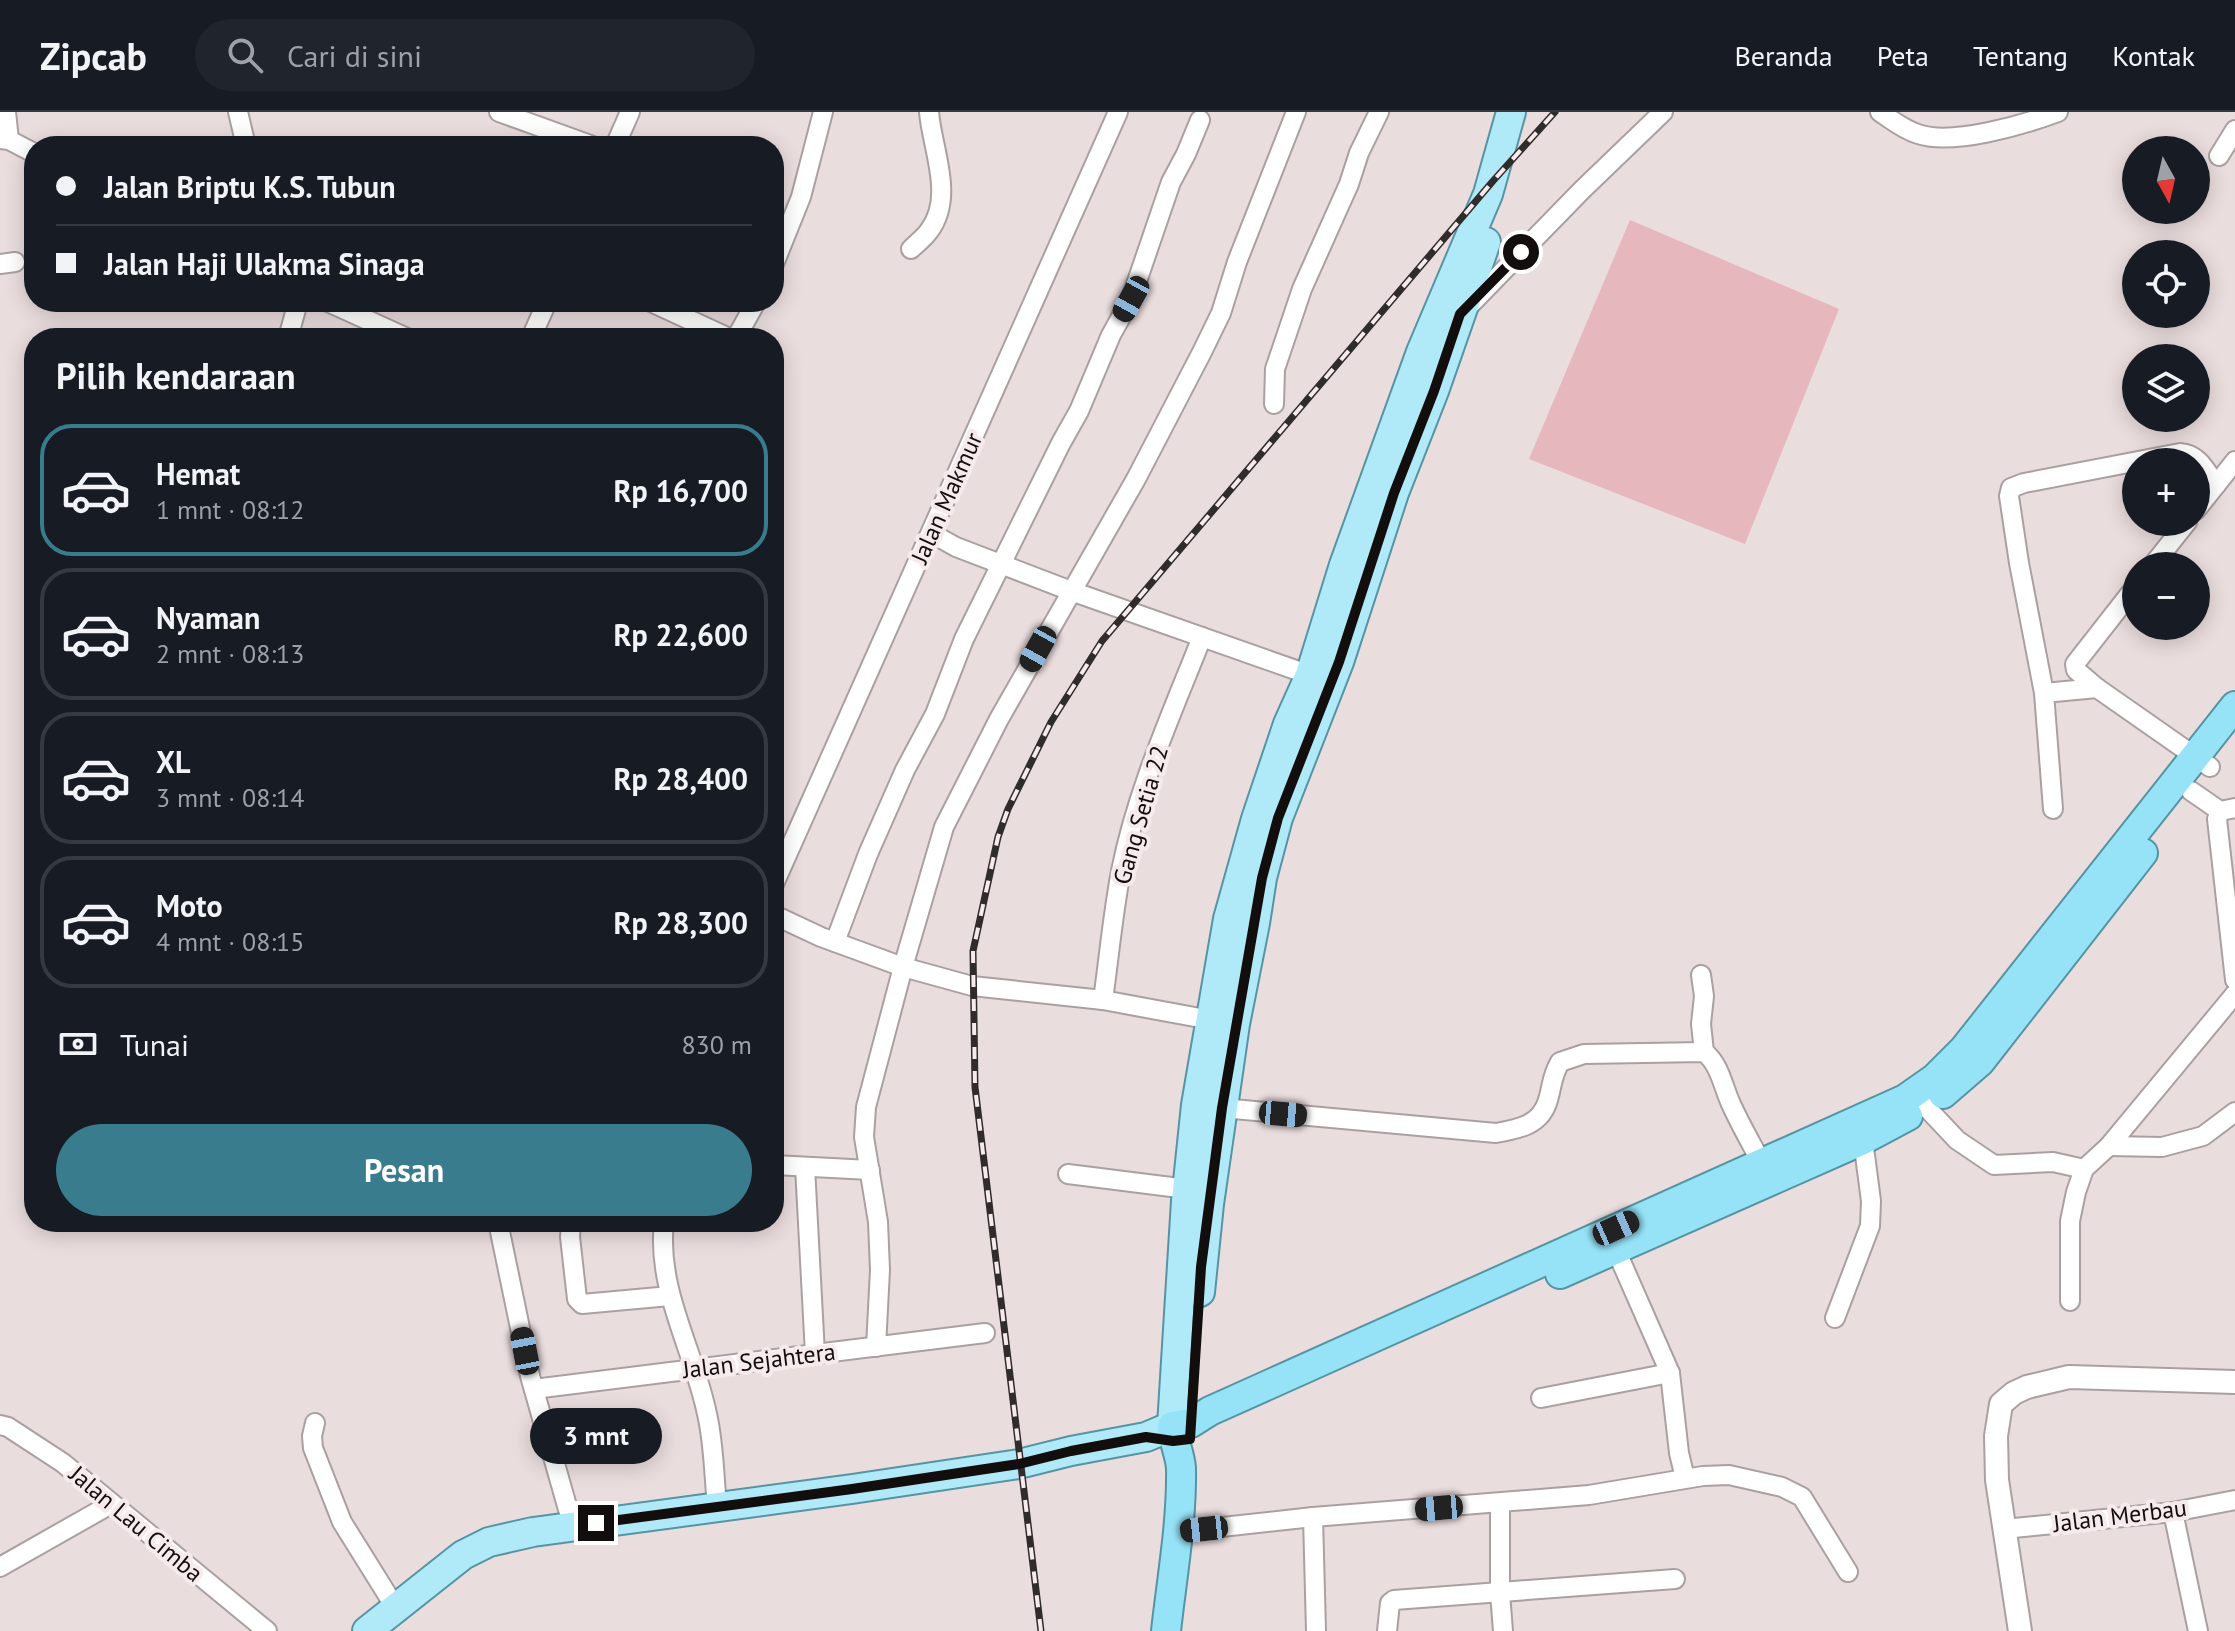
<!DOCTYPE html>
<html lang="id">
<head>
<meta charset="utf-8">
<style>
  :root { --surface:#171b24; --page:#20242c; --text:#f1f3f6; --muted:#9ea1a6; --line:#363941; --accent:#397c8d }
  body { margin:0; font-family:"PT Sans",sans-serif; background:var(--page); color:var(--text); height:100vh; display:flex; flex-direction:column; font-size:30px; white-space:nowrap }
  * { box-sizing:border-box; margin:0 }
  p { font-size:26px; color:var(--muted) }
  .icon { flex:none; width:44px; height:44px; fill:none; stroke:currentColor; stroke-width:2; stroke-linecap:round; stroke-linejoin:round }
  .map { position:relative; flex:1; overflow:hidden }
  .side { position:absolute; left:24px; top:216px; width:760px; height:904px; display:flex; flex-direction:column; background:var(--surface); border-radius:32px; box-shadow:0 4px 20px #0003 }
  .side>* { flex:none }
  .banner { position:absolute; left:24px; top:24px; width:760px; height:176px; border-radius:32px; box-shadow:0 4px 20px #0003; display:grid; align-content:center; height:176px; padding:0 32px; background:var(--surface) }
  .needle { width:52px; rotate:172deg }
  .fabs { position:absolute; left:2122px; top:24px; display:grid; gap:16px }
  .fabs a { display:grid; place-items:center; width:88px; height:88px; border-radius:50%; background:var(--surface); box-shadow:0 4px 20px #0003; font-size:40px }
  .end { position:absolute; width:36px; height:36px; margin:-18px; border:10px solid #120e0e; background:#fff; box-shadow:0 0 0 4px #fff }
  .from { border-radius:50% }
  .bubble { position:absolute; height:56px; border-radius:28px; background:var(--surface); box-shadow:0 4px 20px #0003; font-size:26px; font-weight:800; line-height:56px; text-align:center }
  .car { position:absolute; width:24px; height:48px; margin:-24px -12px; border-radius:10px; box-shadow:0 0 6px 2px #0007; background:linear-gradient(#222 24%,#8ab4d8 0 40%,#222 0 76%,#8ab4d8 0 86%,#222 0) }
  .banner b { display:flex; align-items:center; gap:28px; height:76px; font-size:30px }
  .banner b+b { border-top:2px solid var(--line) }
  .banner i { width:20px; height:20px; background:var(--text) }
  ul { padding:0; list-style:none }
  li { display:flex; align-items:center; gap:24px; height:132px; margin:0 16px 12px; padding:0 16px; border:4px solid var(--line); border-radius:32px }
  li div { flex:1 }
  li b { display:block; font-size:30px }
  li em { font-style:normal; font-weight:800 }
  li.on { border-color:var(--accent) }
  li>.icon { width:72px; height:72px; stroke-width:1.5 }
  h2 { padding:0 32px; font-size:36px; line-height:96px }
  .pay { display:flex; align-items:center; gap:20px; height:88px; padding:0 32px; font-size:30px }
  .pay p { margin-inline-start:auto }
  .primary-button { display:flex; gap:16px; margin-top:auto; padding:16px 32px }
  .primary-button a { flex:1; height:92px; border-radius:48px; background:var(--accent); color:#fff; font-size:32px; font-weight:800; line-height:92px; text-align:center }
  header { display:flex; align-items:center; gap:48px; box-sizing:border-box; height:112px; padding:0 40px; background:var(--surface); border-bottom:2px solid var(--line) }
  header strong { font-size:38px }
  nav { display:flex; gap:44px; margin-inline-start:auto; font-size:28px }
  .search { width:560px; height:72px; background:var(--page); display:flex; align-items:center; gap:20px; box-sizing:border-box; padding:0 28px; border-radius:44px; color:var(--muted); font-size:30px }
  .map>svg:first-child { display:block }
  .green { fill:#e6b7bc }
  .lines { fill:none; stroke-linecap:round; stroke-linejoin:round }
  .minor-casing { stroke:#aba0a1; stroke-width:22 }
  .tertiary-casing { stroke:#aba0a1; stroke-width:26 }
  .primary-casing { stroke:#5694a4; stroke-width:32 }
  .trunk-casing { stroke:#5694a4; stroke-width:32 }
  .minor { stroke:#fff; stroke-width:18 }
  .tertiary { stroke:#fff; stroke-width:22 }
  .primary { stroke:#b0eaf9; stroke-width:28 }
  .trunk { stroke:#96e3f7; stroke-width:28 }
  .rail-casing { stroke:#312c2c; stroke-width:7 }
  .rail { stroke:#f7eaec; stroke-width:4; stroke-dasharray:12; stroke-linecap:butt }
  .route { stroke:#120e0e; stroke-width:10 }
  .labels { text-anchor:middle; stroke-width:8; stroke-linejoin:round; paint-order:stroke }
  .street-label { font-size:24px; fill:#120e0e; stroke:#f7eaec }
</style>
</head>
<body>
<header>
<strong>Zipcab</strong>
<div class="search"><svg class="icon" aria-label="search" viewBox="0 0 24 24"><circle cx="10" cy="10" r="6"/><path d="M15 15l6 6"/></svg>Cari di sini</div>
<nav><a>Beranda</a><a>Peta</a><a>Tentang</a><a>Kontak</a></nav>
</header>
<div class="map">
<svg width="2235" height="1519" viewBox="0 0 2235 1519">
  <rect width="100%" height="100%" fill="#eaddde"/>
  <path class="green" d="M1630,108L1839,197L1745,432L1529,347Z"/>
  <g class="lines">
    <g class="minor-casing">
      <g id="minor">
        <path d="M6,0L9,28"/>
        <path d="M238,0L246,34"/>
        <path d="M499,0L593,34"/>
        <path d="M1880,0C1892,8 1904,18 1918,22C1952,34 2023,13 2058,0"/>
        <path d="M0,27L9,28L34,41"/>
        <path d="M615,34L630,0"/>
        <path d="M2219,44L2235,18"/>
        <path d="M911,137C917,131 924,126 929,119C955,85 932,37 929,0"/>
        <path d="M0,152L15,150"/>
        <path d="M774,152L801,85L823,0"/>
        <path d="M328,190L407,226"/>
        <path d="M651,190L729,226"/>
        <path d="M1467,196L1582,78L1663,0"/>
        <path d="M288,226L298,190"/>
        <path d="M531,226L547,190"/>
        <path d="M736,226L756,190"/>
        <path d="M1274,292L1275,257L1302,177L1349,72L1359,41L1379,0"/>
        <path d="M2196,398L2235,349"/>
        <path d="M931,421L956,435L1071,479L1310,563"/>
        <path d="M2152,454L2187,410"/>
        <path d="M2136,474L2075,552L2076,558L2097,576L2210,655"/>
        <path d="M2044,581L2097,576"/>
        <path d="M2191,679L2220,699L2235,696"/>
        <path d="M2053,697L2044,581L2019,451L2009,384L2011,376L2024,371L2180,341C2199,342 2206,359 2216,373"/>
        <path d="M2220,699L2217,707L2235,868"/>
        <path d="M774,772L1118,0"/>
        <path d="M774,803L821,825L903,855L972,874L1103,888L1211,908"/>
        <path d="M835,830L868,742L905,658L935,602L964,527L1061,331L1079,299L1111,223L1131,187L1171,70L1186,42L1200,8"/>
        <path d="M1701,863L1704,884L1701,912L1704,940"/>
        <path d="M1103,888C1109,845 1113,801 1121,759C1137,678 1172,601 1202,525"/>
        <path d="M1926,995L1957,1028L1994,1053L2053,1050L2084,1057"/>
        <path d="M1222,996L1496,1021C1519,1017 1541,1013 1548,988C1553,971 1551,966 1560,950L1584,942L1704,940C1720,952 1723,975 1731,992C1740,1012 1751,1031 1761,1050"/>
        <path d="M2109,1034L2162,1035L2203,1024L2235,1000"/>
        <path d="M774,1053L870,1058"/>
        <path d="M805,1055L815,1242"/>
        <path d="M1068,1062L1187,1077"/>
        <path d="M498,1110L530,1264L573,1415"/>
        <path d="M571,1110L570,1125L577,1187L582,1192L670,1184"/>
        <path d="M664,1110C656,1177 694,1238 707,1302C714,1332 714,1364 717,1394"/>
        <path d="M1616,1138L1670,1261L1679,1341L1685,1366"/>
        <path d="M2070,1189V1109L2076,1080L2084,1057L2109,1034L2235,882"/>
        <path d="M1835,1206L1870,1114L1871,1089L1863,1028"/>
        <path d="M876,1235L880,1158L878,1110L864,1025L866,995L903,855L944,715L999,607L1136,367L1202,240L1221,201L1237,150L1296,0"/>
        <path d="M534,1277L985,1221"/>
        <path d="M1541,1286L1670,1261"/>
        <path d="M315,1311L312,1324L313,1336L342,1410L395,1495"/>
        <path d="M0,1313L8,1315L63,1351L267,1519"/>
        <path d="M1500,1391V1481L1503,1519"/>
        <path d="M2173,1400L2198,1519"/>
        <path d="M1313,1405L1316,1519"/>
        <path d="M2004,1417L2173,1400L2235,1388"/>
        <path d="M1177,1420L1313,1405L1589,1383L1703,1364L1729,1363L1782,1375L1802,1385L1848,1460"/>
        <path d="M0,1455L111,1392"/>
        <path d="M1387,1519L1390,1491L1394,1488L1675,1467"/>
      </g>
    </g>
    <g class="tertiary-casing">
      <path id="tertiary" d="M2020,1519L1997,1368L1996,1324L2001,1292L2014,1281L2027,1275L2069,1265L2235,1270"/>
    </g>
    <g class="primary-casing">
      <g id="primary">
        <path d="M1200,1180L1209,1092L1235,912L1255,811L1262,766L1278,706L1339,550L1394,381L1434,279L1486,130"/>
        <path d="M367,1519L463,1443L489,1430L533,1420L852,1377L1019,1352L1071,1339L1146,1325L1172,1314L1186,1089L1196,993L1228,807L1256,707L1288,612L1310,563L1344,453L1421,240L1488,82L1511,0"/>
      </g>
    </g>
    <g class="trunk-casing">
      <g id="trunk">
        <path d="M1943,982L1980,950L2143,741"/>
        <path d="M1560,1162L1863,1028L1908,1004"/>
        <path d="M1166,1519C1172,1465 1182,1410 1181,1356C1180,1342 1173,1328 1172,1314L1191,1311L1210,1299L1905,987L1935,966L1964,937L2235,594"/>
      </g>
    </g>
    <use href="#minor" class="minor"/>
    <use href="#tertiary" class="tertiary"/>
    <use href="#primary" class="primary"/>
    <use href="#trunk" class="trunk"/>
    <g class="rail-casing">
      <path id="rail" d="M1041,1519L975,975L973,839L998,725L1008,697L1051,610L1102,529L1493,69L1555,0"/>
    </g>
    <use href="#rail" class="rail"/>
  </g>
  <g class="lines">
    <path class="route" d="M596,1411L852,1377L1019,1352L1071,1339L1146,1325L1173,1329L1190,1327L1201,1155L1222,996L1262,766L1278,706L1339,550L1394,381L1434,279L1460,202L1521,140"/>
  </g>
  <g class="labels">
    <g class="street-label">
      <text transform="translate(947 386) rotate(-66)" y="8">Jalan Makmur</text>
      <text transform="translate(1141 703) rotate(-74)" y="8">Gang Setia 22</text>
      <text transform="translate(759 1249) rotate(-7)" y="8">Jalan Sejahtera</text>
      <text transform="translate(2120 1404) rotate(-7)" y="8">Jalan Merbau</text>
      <text transform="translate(136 1412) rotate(40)" y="8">Jalan Lau Cimba</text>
    </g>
  </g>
</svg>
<div class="fabs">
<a><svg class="needle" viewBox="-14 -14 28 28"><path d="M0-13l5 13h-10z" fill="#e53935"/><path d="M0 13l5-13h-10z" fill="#9ea1a6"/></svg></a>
<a><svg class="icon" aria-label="locate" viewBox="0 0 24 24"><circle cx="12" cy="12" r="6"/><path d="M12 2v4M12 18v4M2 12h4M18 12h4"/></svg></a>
<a><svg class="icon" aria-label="layers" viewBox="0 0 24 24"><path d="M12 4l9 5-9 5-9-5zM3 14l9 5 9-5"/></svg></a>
<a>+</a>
<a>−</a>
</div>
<i class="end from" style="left:1521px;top:140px"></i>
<i class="end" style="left:596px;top:1411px"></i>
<div class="bubble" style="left:530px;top:1296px;width:132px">3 mnt</div>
<i class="car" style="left:1131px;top:187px;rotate:209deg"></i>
<i class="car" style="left:1038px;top:537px;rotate:209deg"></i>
<i class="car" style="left:1283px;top:1002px;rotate:95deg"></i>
<i class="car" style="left:1616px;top:1116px;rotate:66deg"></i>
<i class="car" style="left:525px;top:1239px;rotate:349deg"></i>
<i class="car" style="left:1439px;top:1396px;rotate:265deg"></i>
<i class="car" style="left:1204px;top:1417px;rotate:264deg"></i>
<div class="banner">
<b><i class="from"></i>Jalan Briptu K.S. Tubun</b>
<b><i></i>Jalan Haji Ulakma Sinaga</b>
</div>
<section class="side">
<h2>Pilih kendaraan</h2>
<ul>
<li class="on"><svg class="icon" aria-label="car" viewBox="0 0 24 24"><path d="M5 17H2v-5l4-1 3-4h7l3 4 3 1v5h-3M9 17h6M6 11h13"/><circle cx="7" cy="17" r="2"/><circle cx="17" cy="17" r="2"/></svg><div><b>Hemat</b><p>1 mnt · 08:12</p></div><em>Rp 16,700</em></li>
<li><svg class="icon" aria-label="car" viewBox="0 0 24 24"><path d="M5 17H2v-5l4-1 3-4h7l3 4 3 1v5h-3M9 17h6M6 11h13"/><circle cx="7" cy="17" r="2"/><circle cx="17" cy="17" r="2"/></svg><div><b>Nyaman</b><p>2 mnt · 08:13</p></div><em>Rp 22,600</em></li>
<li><svg class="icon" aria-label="car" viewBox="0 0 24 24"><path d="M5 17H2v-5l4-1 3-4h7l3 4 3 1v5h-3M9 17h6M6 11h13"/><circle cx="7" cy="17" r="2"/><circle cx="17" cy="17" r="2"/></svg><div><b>XL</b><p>3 mnt · 08:14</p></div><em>Rp 28,400</em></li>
<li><svg class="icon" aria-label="car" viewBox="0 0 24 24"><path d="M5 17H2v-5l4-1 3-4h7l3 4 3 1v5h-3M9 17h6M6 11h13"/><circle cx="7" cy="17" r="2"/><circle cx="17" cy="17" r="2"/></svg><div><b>Moto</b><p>4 mnt · 08:15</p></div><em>Rp 28,300</em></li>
</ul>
<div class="pay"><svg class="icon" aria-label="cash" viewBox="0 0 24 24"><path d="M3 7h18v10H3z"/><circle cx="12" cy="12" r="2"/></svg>Tunai<p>830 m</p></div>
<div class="primary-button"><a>Pesan</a></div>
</section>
</div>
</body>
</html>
